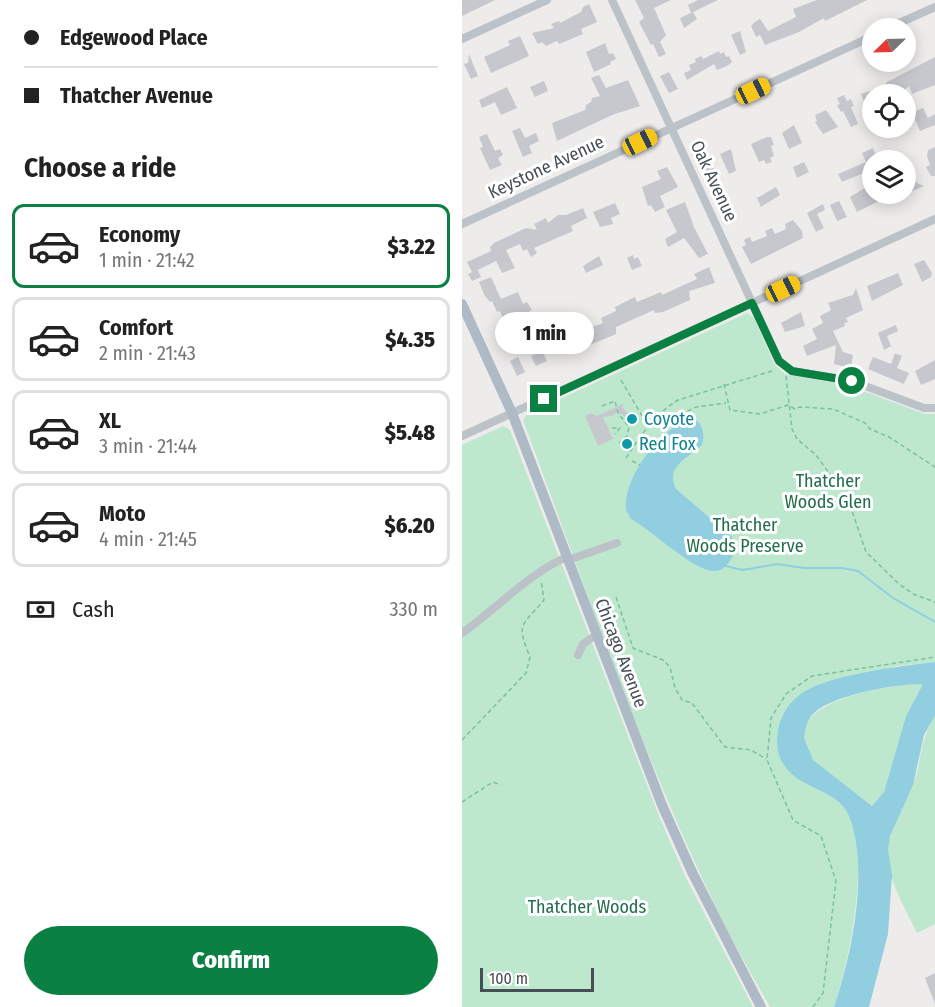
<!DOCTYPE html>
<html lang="en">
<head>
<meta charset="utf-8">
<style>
  :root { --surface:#fff; --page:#f6f6f6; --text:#222; --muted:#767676; --line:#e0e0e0; --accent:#0b8043 }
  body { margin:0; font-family:"Fira Sans Condensed",sans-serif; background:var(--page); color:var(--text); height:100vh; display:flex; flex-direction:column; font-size:22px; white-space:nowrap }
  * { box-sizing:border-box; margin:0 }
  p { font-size:20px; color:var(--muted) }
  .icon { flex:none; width:33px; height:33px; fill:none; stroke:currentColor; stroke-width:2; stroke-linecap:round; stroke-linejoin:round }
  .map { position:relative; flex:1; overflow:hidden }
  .sheet { display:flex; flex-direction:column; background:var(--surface); width:462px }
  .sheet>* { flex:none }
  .hud { display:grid; align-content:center; height:132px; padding:0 24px; background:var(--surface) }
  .needle { width:39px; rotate:247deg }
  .buttons { position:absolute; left:400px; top:18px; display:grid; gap:12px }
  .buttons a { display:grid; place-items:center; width:54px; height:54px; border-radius:50%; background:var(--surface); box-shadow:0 3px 15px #0003; font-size:30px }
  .scale { position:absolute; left:18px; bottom:15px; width:114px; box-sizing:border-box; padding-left:6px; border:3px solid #464e56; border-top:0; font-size:16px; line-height:21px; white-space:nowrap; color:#464e56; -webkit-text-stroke:4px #fff; paint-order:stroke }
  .end { position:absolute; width:27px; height:27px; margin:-14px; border:8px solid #0b8043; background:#fff; box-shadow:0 0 0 3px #fff }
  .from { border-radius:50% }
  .bubble { position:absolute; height:42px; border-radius:21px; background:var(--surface); box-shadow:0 3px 15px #0003; font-size:20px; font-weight:800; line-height:42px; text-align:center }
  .car { position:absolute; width:18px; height:36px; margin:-18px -9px; border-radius:8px; box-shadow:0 0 4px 2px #0007; background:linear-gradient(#f5c518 24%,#345 0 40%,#f5c518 0 76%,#345 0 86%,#f5c518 0) }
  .hud b { display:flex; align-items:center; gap:21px; height:57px; font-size:22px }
  .hud b+b { border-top:2px solid var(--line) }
  .hud i { width:15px; height:15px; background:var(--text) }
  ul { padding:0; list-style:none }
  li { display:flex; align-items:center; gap:18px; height:84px; margin:0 12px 9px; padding:0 12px; border:3px solid var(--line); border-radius:12px }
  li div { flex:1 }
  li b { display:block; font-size:22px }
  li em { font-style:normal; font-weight:800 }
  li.selected { border-color:var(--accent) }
  li>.icon { width:54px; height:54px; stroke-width:1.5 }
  h2 { padding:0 24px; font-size:27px; line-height:72px }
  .pay { display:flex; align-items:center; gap:15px; height:66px; padding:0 24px; font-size:22px }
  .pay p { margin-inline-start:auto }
  .action { display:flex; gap:12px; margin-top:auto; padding:12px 24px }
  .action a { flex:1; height:69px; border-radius:36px; background:var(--accent); color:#fff; font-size:24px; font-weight:800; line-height:69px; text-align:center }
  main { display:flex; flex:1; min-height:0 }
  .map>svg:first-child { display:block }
  .green { fill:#bee8ce }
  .water { fill:#90cee0; fill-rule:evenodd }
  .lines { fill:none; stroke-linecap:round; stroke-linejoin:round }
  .stream { stroke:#90cee0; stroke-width:2 }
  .building { fill:#c7c8ce }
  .path { stroke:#7ac19f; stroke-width:1.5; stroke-dasharray:4.5 3; stroke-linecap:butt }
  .minor { stroke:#bbc3c9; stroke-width:8 }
  .major { stroke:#aebbc7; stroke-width:10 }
  .route { stroke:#0b8043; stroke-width:8 }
  .culture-dot { fill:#0f9aa8; stroke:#fff; stroke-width:2 }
  .labels { text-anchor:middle; stroke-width:6; stroke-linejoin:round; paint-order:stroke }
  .street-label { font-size:18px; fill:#464e56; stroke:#fff }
  .culture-label { font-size:18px; fill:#0d838f; stroke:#fff; text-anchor:start }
  .park-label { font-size:18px; fill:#216e48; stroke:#fff }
</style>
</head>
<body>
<main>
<section class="sheet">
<div class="hud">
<b><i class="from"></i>Edgewood Place</b>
<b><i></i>Thatcher Avenue</b>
</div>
<h2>Choose a ride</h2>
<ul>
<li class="selected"><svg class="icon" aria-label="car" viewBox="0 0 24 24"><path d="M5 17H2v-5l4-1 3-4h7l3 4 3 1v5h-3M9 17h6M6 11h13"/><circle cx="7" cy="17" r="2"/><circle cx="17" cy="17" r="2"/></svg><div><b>Economy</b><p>1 min · 21:42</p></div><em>$3.22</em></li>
<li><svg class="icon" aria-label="car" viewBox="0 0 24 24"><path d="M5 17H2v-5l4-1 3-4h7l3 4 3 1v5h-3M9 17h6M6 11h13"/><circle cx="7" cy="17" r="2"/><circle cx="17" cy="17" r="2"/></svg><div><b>Comfort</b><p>2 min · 21:43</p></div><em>$4.35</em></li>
<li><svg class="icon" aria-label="car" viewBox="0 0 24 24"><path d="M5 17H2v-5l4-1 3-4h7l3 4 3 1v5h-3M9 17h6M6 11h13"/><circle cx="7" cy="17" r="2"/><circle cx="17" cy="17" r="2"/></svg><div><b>XL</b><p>3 min · 21:44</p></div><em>$5.48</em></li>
<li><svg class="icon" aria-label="car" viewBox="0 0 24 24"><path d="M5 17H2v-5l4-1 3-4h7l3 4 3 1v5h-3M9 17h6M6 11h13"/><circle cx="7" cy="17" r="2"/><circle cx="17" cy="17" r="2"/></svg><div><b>Moto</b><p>4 min · 21:45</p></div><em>$6.20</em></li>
</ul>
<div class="pay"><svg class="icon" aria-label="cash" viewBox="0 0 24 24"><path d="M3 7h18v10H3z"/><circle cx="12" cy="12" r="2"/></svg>Cash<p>330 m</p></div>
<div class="action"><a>Confirm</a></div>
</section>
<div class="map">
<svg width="473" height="1007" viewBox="0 0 473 1007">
  <rect width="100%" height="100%" fill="#eeebeb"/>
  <g class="green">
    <path d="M285,313L292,318L313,365L323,374L385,385L463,414H473V662L436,666L337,695L338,779C352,787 370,793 381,805C413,841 387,964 372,1007H308C288,971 267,936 250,899C176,744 121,581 61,420L65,414Z"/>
    <path d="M41,426L48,430L197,816L223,876L291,1007H0V445Z"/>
    <path d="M459,683L460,686L444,716L422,792L410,806C394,793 362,774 351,760C306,702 425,686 459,683Z"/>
    <path d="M473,716V924L455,933C441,904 419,870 428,837C434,813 451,792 456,768C460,748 462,734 473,716Z"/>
  </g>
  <g class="water">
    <path d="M227,418H233C241,427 243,433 240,445C225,459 203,466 214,489L270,537L271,556C267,562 262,571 254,571C233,573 190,530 169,519L164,510C161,476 198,431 227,418Z"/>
    <path d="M473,662V716L462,735L451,785L428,836L426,850L430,875L426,934L407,1007H372C390,954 407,872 388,818C377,789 343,791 325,769C315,758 314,744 316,730C318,718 326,704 336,696C361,675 440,666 473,662ZM459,684L460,686L444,716L422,792L410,806L351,760L342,738C343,729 345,719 352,713C370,695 434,684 459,684Z"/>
  </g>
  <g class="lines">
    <path class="stream" d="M263,566L281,570L315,564L342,568H380L396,571L431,598L473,622"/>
  </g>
  <g class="building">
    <path d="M0,0H33L0,16Z"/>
    <path d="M173,0H209L192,8L204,35L198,42L204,54L197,57L191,44L189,45L177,22L182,18Z"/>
    <path d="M236,0H256L229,13L226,5Z"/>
    <path d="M355,0H405L363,21L362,18L337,32L303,45L298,35L294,37L289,26L293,22L298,19L306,31L334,17L331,9Z"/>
    <path d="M127,4L135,22L119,29L121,34L97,44L95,41L84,46L80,42L76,44L70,33L92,28L89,24L97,21L98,23L119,12L121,7Z"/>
    <path d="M231,12L235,19L222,28L218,18Z"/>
    <path d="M278,31L284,52L278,55L269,35Z"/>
    <path d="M58,36L67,56L29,73L22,57L48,45L46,41Z"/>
    <path d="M143,43L147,54L151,53L154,59L148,62L149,64L132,72L124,52Z"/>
    <path d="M257,51L258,54L262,52L264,57L267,56L270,62L265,66L255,70L252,64L225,80L222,73L229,70L227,65L234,62L233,59L239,56L241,59Z"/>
    <path d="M7,54L16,76L9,79L2,64L6,63Z"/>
    <path d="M473,57V85L450,94L447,86L438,94L423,92L422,86L425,82Z"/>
    <path d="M207,72L216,89L207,93L198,76Z"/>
    <path d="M137,75L144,88L166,80L178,106L150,115L95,141L90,123L123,110L124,105L129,102L130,98L138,96L129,78Z"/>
    <path d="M82,81L86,91L73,97L68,87Z"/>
    <path d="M45,87L55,108L39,115L33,102L20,108L17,100Z"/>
    <path d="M408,91L411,98V124L399,94Z"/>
    <path d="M382,95L385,101L389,99L392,106L389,107L396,124L389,127L381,111L379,112L375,105L378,104L375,98Z"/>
    <path d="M450,106L452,112L461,108L466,118L473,114V125L458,131L451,115L446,117L444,112V109Z"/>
    <path d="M364,110L376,127L361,134L353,122L355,121L353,115Z"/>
    <path d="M332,125L340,143L327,149L320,133Z"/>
    <path d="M58,128L63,138L74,133L77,141L67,146L70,153L61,157L50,131Z"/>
    <path d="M25,134L33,151L38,149L41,155L36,158L40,165L28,170L18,148L21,147L17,137Z"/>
    <path d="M305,137H309L312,145L309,146L312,156L308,158L310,162L304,164L302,160L297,162L289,144Z"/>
    <path d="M473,147V176H469L464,167L468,165L465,156L466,150Z"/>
    <path d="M411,148L415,160H411V169L380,182L376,174L404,162L400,153Z"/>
    <path d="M269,149L274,171L267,174L258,154Z"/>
    <path d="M444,161L455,183L462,186L446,193Z"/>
    <path d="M249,162L256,180L249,183L239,166Z"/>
    <path d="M342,162L347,172L335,178L331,167Z"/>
    <path d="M205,167L216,187L198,196L203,207L193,212L189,205L186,206L180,187L199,179L195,171Z"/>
    <path d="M411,183V194H443L427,201L425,197L395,212L388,197Z"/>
    <path d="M314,187L318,195L299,207L295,198Z"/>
    <path d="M377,201L385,217L375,221L368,205Z"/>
    <path d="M223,202L232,227L246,254L237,258L222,238L206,247L203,239L215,232L204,210Z"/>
    <path d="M153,203L158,214L149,218L151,224L138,227L131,212Z"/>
    <path d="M361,204L363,210L355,214L362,228L354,232L345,213Z"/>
    <path d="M121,208L125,218L109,226L111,231L72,248L75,253L69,257L65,249L61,251L58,244L44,250L53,268L40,273L34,261L16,270L19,277L10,281L6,274L10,272L5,262L29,251L28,247L32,243L64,228L75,230L72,224L84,218L86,223L96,215H104Z"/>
    <path d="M331,220L340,231L341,238L289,264L280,247L284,245L282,240L288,237L290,242L305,236L303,231L310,228L313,234L324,229L323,224Z"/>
    <path d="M171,255L172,259L176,257L180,266L170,270L165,258Z"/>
    <path d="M137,256L141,265L124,273L121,266Z"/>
    <path d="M462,260L470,273L469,277L460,282L452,264Z"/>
    <path d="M247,267L253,283L227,291L228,300L201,312L193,313L192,310L154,327V334L128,345L117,323L126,318L130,327L141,323L139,318L154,311L153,307L173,297L175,302L199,292L200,295L235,279L232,274Z"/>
    <path d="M436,273L441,285L410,301L405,286Z"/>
    <path d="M29,277L39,299L56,292L61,304L65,302L70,310L55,318L59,329L47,334L38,311L35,312L30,301L28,302L23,296L17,282Z"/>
    <path d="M394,288L401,310L384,318L386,322L382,323L383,326L371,331L381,352L391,355L389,368L372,364L374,345L345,356L341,346L355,339L350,329L361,323L358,316L369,310L366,303L391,295Z"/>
    <path d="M339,312L343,326L323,332L319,323Z"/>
    <path d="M86,324L94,340L108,333L114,348L100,354L96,347L82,354L77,347L86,343L79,327Z"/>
    <path d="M434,325L436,331L425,336L429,346L422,350L416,333Z"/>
    <path d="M80,351L85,361L74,366L69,356Z"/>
    <path d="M433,353L440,356L435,368L447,373L442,384L406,369L411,357L429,364Z"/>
    <path d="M56,357L63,372L55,376L48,361Z"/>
    <path d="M473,360V379L459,385L453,371Z"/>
    <path d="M163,403L160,407L164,412L171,414L175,425H170L169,420L155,412L150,416L141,417L151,439L136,446L123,416L129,413L135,416Z"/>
    <path d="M473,973V1004L463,978Z"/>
  </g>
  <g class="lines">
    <g class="path">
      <path d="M324,376L330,429L335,439L354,455L386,499L404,552L436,583L451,594L473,602"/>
      <path d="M159,380L186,426"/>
      <path d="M262,384L268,410L298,414L326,405L333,409L338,407L371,409L403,423L408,429L427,437L473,467"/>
      <path d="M140,406L153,401L156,413L167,427L165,436L157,443"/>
      <path d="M199,415L207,420L234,407L264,403"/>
      <path d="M150,428H158L153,434"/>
      <path d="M164,458C179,435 193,414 216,400L313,370"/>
      <path d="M170,461L178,465"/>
      <path d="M154,597L171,648L201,660L208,667L213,688L220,700L230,703L263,747L289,750L304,759"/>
      <path d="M0,740L64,673L68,657C54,623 59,627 82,600L79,580"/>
      <path d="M0,802L31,782L39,785"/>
      <path d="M351,1007L361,993L374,881L359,836L331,820L305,760L309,718L324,694L350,676L473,657"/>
    </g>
    <g class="minor">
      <path d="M150,0L317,361L330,371L390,381L462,408H473"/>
      <path d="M426,28L473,7"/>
      <path d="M0,39L85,0"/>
      <path d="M0,224L411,36"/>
      <path d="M0,436L473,219"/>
      <path d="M106,560L155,543"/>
      <path d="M0,633C33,610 70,571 105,557"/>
      <path d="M116,655L121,644L134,635"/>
    </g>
    <path class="major" d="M0,304L50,413L200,805L230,872L299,1007"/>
  </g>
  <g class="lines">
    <path class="route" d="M82,399L290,303L317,361L330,371L390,381"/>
  </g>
  <g class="culture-dot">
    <circle cx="170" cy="419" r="6"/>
    <circle cx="165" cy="444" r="6"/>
  </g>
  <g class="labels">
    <g class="street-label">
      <text transform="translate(84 167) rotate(-25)" y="6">Keystone Avenue</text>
      <text transform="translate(252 181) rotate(65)" y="6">Oak Avenue</text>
      <text transform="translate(159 653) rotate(69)" y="6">Chicago Avenue</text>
    </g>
    <g class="culture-label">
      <text x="182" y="425">Coyote</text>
      <text x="177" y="450">Red Fox</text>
    </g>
    <g class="park-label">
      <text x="366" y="487">Thatcher<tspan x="366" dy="21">Woods Glen</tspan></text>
      <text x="283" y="531">Thatcher<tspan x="283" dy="21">Woods Preserve</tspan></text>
      <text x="125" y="913">Thatcher Woods</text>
    </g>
  </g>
</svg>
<div class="buttons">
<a><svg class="needle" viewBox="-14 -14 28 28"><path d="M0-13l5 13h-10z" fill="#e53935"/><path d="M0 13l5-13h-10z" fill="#767676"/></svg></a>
<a><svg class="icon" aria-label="locate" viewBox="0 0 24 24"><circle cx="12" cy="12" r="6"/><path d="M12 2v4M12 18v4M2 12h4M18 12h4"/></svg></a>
<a><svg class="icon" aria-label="layers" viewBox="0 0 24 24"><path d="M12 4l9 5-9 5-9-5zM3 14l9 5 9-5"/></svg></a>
</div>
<div class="scale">100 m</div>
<i class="end from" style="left:390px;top:381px"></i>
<i class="end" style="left:82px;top:399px"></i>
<div class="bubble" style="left:33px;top:312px;width:99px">1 min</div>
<i class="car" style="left:291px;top:91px;rotate:65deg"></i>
<i class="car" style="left:178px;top:142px;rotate:65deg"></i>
<i class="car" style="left:321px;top:289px;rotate:65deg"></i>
</div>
</main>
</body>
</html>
